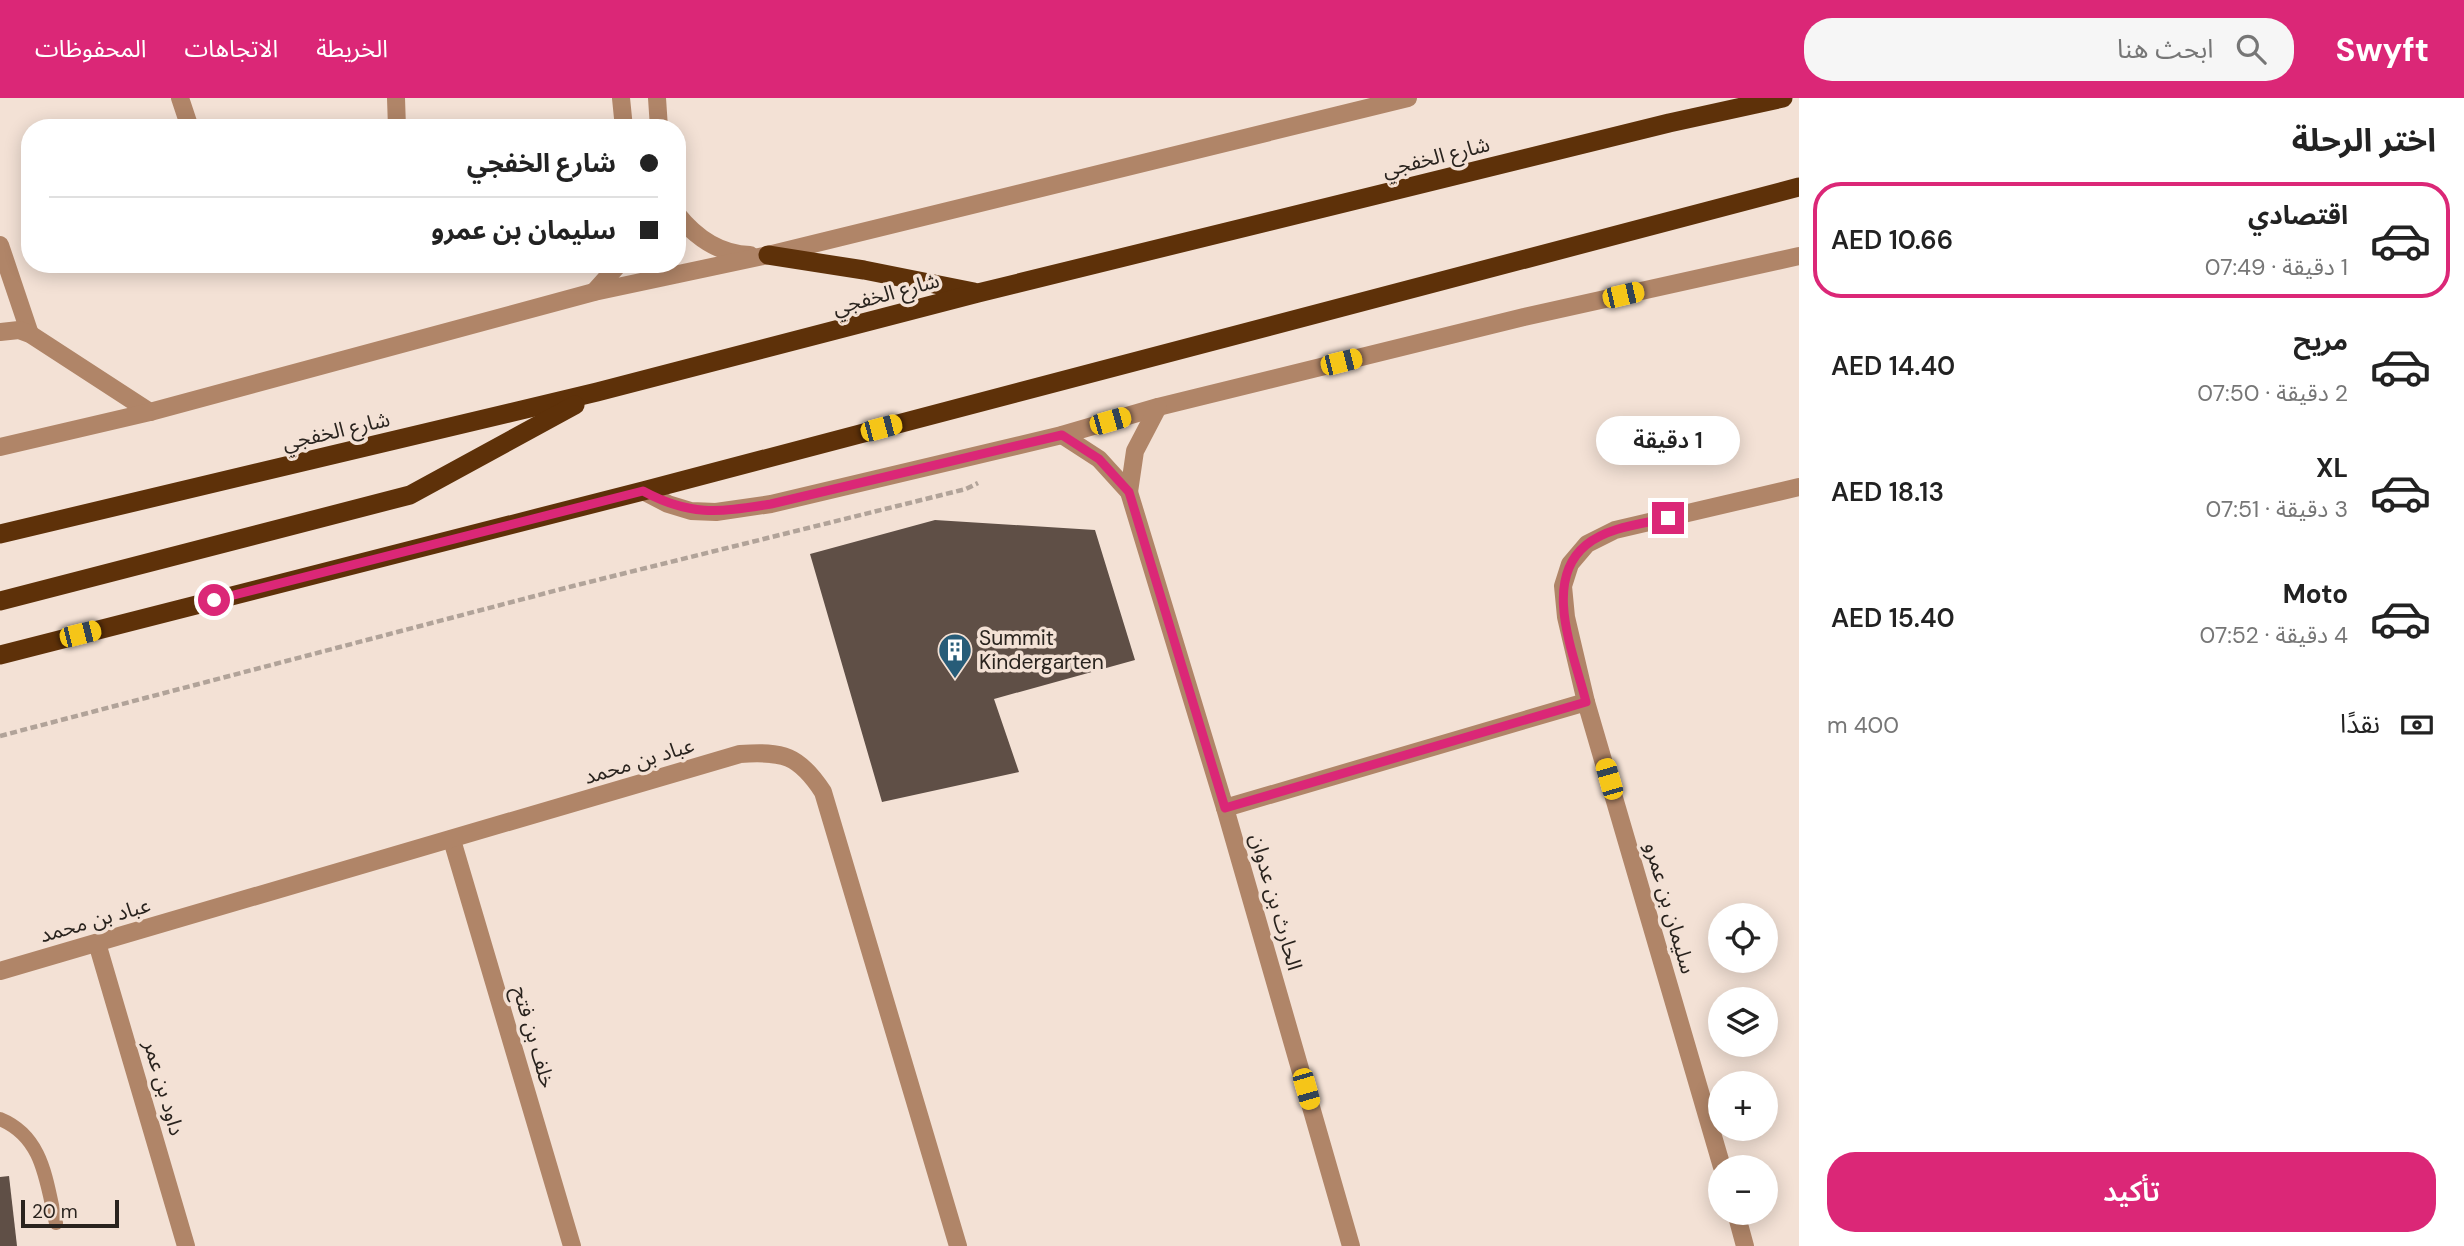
<!DOCTYPE html>
<html lang="ar">
<head>
<meta charset="utf-8">
<style>
  :root { --surface:#fff; --page:#f6f6f6; --text:#222; --muted:#767676; --line:#e0e0e0; --accent:#db2777 }
  body { margin:0; font-family:"DM Sans","Noto Sans Arabic",sans-serif; background:var(--page); color:var(--text); direction:rtl; height:100vh; display:flex; flex-direction:column; font-size:26px; white-space:nowrap }
  * { box-sizing:border-box; margin:0 }
  p { font-size:23px; color:var(--muted) }
  .icon { flex:none; width:38px; height:38px; fill:none; stroke:currentColor; stroke-width:2; stroke-linecap:round; stroke-linejoin:round }
  .map { position:relative; flex:1; overflow:hidden; direction:ltr }
  .sheet { display:flex; flex-direction:column; background:var(--surface); width:665px }
  .sheet>* { flex:none }
  .top-card { position:absolute; left:21px; top:21px; width:665px; height:154px; border-radius:28px; box-shadow:0 4px 18px #0003; direction:rtl; display:grid; align-content:center; height:154px; padding:0 28px; background:var(--surface) }
  .fabs { position:absolute; left:1708px; top:805px; display:grid; gap:14px }
  .fabs a { display:grid; place-items:center; width:70px; height:70px; border-radius:50%; background:var(--surface); box-shadow:0 4px 18px #0003; font-size:35px }
  .scale { position:absolute; left:21px; bottom:18px; width:98px; box-sizing:border-box; padding-left:7px; border:4px solid #29231e; border-top:0; font-size:19px; line-height:24px; white-space:nowrap; color:#29231e; -webkit-text-stroke:5px #f3e1d5; paint-order:stroke }
  .end { position:absolute; width:32px; height:32px; margin:-16px; border:9px solid #db2777; background:#fff; box-shadow:0 0 0 4px #fff }
  .from { border-radius:50% }
  .bubble { position:absolute; height:49px; border-radius:24px; background:var(--surface); box-shadow:0 4px 18px #0003; font-size:23px; font-weight:600; line-height:49px; text-align:center; direction:rtl }
  .car { position:absolute; width:21px; height:42px; margin:-21px -10px; border-radius:9px; box-shadow:0 0 5px 2px #0007; background:linear-gradient(#f5c518 24%,#345 0 40%,#f5c518 0 76%,#345 0 86%,#f5c518 0) }
  .top-card b { display:flex; align-items:center; gap:24px; height:66px; font-size:26px }
  .top-card b+b { border-top:2px solid var(--line) }
  .top-card i { width:18px; height:18px; background:var(--text) }
  ul { padding:0; list-style:none }
  li { display:flex; align-items:center; gap:21px; height:116px; margin:0 14px 10px; padding:0 14px; border:4px solid transparent; border-radius:28px }
  li div { flex:1 }
  li b { display:block; font-size:26px }
  li em { font-style:normal; font-weight:600 }
  li.current { border-color:var(--accent) }
  li>.icon { width:63px; height:63px; stroke-width:1.5 }
  h2 { padding:0 28px; font-size:32px; line-height:84px }
  .pay { display:flex; align-items:center; gap:18px; height:77px; padding:0 28px; font-size:26px }
  .pay p { margin-inline-start:auto }
  .action { display:flex; gap:14px; margin-top:auto; padding:14px 28px }
  .action a { flex:1; height:80px; border-radius:28px; background:var(--accent); color:#fff; font-size:28px; font-weight:600; line-height:80px; text-align:center }
  header { display:flex; align-items:center; gap:42px; box-sizing:border-box; height:98px; padding:0 35px; background:var(--accent); color:#fff }
  header strong { font-size:33px }
  nav { display:flex; gap:38px; margin-inline-start:auto; font-size:24px }
  .search { width:490px; height:63px; background:var(--page); display:flex; align-items:center; gap:18px; box-sizing:border-box; padding:0 24px; border-radius:28px; color:var(--muted); font-size:26px }
  main { display:flex; flex:1; min-height:0 }
  .map>svg:first-child { display:block }
  .building { fill:#5f4f46 }
  .lines { fill:none; stroke-linecap:round; stroke-linejoin:round }
  .path { stroke:#b1a399; stroke-width:4.5; stroke-dasharray:7 3.5; stroke-linecap:butt }
  .service { stroke:#b08568; stroke-width:14 }
  .minor { stroke:#b08568; stroke-width:18 }
  .trunk { stroke:#5e3109; stroke-width:19 }
  .route { stroke:#db2777; stroke-width:9 }
  .labels { text-anchor:middle; stroke-width:7; stroke-linejoin:round; paint-order:stroke }
  .street-label { font-size:21px; fill:#29231e; stroke:#f3e1d5 }
  .poi-label { font-size:21px; fill:#29231e; stroke:#f3e1d5; text-anchor:start }
</style>
</head>
<body>
<header>
<strong>Swyft</strong>
<div class="search"><svg class="icon" aria-label="search" viewBox="0 0 24 24"><circle cx="10" cy="10" r="6"/><path d="M15 15l6 6"/></svg>ابحث هنا</div>
<nav><a>الخريطة</a><a>الاتجاهات</a><a>المحفوظات</a></nav>
</header>
<main>
<section class="sheet">
<h2>اختر الرحلة</h2>
<ul>
<li class="current"><svg class="icon" aria-label="car" viewBox="0 0 24 24"><path d="M5 17H2v-5l4-1 3-4h7l3 4 3 1v5h-3M9 17h6M6 11h13"/><circle cx="7" cy="17" r="2"/><circle cx="17" cy="17" r="2"/></svg><div><b>اقتصادي</b><p>1 دقيقة · 07:49</p></div><em>AED 10.66</em></li>
<li><svg class="icon" aria-label="car" viewBox="0 0 24 24"><path d="M5 17H2v-5l4-1 3-4h7l3 4 3 1v5h-3M9 17h6M6 11h13"/><circle cx="7" cy="17" r="2"/><circle cx="17" cy="17" r="2"/></svg><div><b>مريح</b><p>2 دقيقة · 07:50</p></div><em>AED 14.40</em></li>
<li><svg class="icon" aria-label="car" viewBox="0 0 24 24"><path d="M5 17H2v-5l4-1 3-4h7l3 4 3 1v5h-3M9 17h6M6 11h13"/><circle cx="7" cy="17" r="2"/><circle cx="17" cy="17" r="2"/></svg><div><b>XL</b><p>3 دقيقة · 07:51</p></div><em>AED 18.13</em></li>
<li><svg class="icon" aria-label="car" viewBox="0 0 24 24"><path d="M5 17H2v-5l4-1 3-4h7l3 4 3 1v5h-3M9 17h6M6 11h13"/><circle cx="7" cy="17" r="2"/><circle cx="17" cy="17" r="2"/></svg><div><b>Moto</b><p>4 دقيقة · 07:52</p></div><em>AED 15.40</em></li>
</ul>
<div class="pay"><svg class="icon" aria-label="cash" viewBox="0 0 24 24"><path d="M3 7h18v10H3z"/><circle cx="12" cy="12" r="2"/></svg>نقدًا<p>400 m</p></div>
<div class="action"><a>تأكيد</a></div>
</section>
<div class="map">
<svg width="1799" height="1148" viewBox="0 0 1799 1148">
  <rect width="100%" height="100%" fill="#f3e1d5"/>
  <g class="building">
    <path d="M935,422L1095,432L1135,562L994,601L1019,674L882,704L810,456Z"/>
    <path d="M9,1078L17,1148H0V1079Z"/>
  </g>
  <g class="lines">
    <path class="path" d="M0,638L573,488L966,391L978,385"/>
    <path class="service" d="M0,1021C44,1039 46,1084 56,1125"/>
    <g class="minor">
      <path d="M180,0L190,30"/>
      <path d="M396,0L397,30"/>
      <path d="M621,0L624,30"/>
      <path d="M657,0L659,30"/>
      <path d="M677,116C696,140 720,156 750,157"/>
      <path d="M0,147L30,236"/>
      <path d="M594,194L619,166"/>
      <path d="M0,234L19,232L30,236L150,314"/>
      <path d="M1062,337L1099,361L1129,394L1225,710L1351,1148"/>
      <path d="M0,349L150,314L594,194L768,157L1408,0"/>
      <path d="M643,393L668,406L691,413L716,414L771,406L1062,337L1158,309L1524,219L1799,158"/>
      <path d="M1129,394L1135,353L1158,309"/>
      <path d="M1225,710L1586,604"/>
      <path d="M452,742L572,1148"/>
      <path d="M97,845L186,1148"/>
      <path d="M0,873L740,656C783,653 799,657 823,694L958,1148"/>
      <path d="M1722,1069L1586,604L1566,519L1563,488L1570,466L1587,446L1615,432L1799,389"/>
      <path d="M1736,1115L1745,1148"/>
    </g>
    <g class="trunk">
      <path d="M768,157L864,172L974,194"/>
      <path d="M0,436L597,294L978,195L1669,25L1783,0"/>
      <path d="M0,503L410,397L575,307"/>
      <path d="M0,557L643,393L1799,89"/>
    </g>
  </g>
  <g class="lines">
    <path class="route" d="M214,502L643,393C691,419 719,414 771,406L1062,337L1099,361L1129,394L1225,710L1586,604C1575,558 1541,484 1586,447C1608,429 1642,426 1668,420"/>
  </g>
  <defs>
    <g id="building-pin" transform="scale(1.75)"><path d="M0 17L-7.5 6A9.5 9.5 0 1 1 7.5 6Z" fill="#275c78" stroke="#f3e1d5"/><path d="M-4-6H4V6H1V3H-1V6H-4ZM-2.5-4.3h1.7v1.8h-1.7ZM.8-4.3h1.7v1.8H.8ZM-2.5-1h1.7V.8h-1.7ZM.8-1h1.7V.8H.8Z" fill="#fff"/></g>
  </defs>
  <g fill-rule="evenodd">
    <use href="#building-pin" x="955" y="552"/>
  </g>
  <g class="labels">
    <g class="street-label">
      <text transform="translate(1436 59) rotate(-14)" y="7">شارع الخفجي</text>
      <text transform="translate(886 196) rotate(-15)" y="7">شارع الخفجي</text>
      <text transform="translate(336 333) rotate(-13)" y="7">شارع الخفجي</text>
      <text transform="translate(639 663) rotate(-17)" y="7">عباد بن محمد</text>
      <text transform="translate(1276 804) rotate(74)" y="7">الحارث بن عدوان</text>
      <text transform="translate(1670 810) rotate(74)" y="7">سليمان بن عمرو</text>
      <text transform="translate(95 822) rotate(-16)" y="7">عباد بن محمد</text>
      <text transform="translate(534 939) rotate(74)" y="7">خلف بن فتح</text>
      <text transform="translate(164 990) rotate(74)" y="7">داود بن عمر</text>
    </g>
    <g class="poi-label">
      <text x="979" y="547">Summit<tspan x="979" dy="24">Kindergarten</tspan></text>
    </g>
  </g>
</svg>
<div class="fabs">
<a><svg class="icon" aria-label="locate" viewBox="0 0 24 24"><circle cx="12" cy="12" r="6"/><path d="M12 2v4M12 18v4M2 12h4M18 12h4"/></svg></a>
<a><svg class="icon" aria-label="layers" viewBox="0 0 24 24"><path d="M12 4l9 5-9 5-9-5zM3 14l9 5 9-5"/></svg></a>
<a>+</a>
<a>−</a>
</div>
<div class="scale">20 m</div>
<i class="end from" style="left:214px;top:502px"></i>
<i class="end" style="left:1668px;top:420px"></i>
<div class="bubble" style="left:1596px;top:318px;width:144px">1 دقيقة</div>
<i class="car" style="left:1623px;top:197px;rotate:77deg"></i>
<i class="car" style="left:1341px;top:264px;rotate:76deg"></i>
<i class="car" style="left:1110px;top:323px;rotate:74deg"></i>
<i class="car" style="left:881px;top:330px;rotate:75deg"></i>
<i class="car" style="left:80px;top:536px;rotate:76deg"></i>
<i class="car" style="left:1609px;top:681px;rotate:344deg"></i>
<i class="car" style="left:1306px;top:991px;rotate:164deg"></i>
<div class="top-card">
<b><i class="from"></i>شارع الخفجي</b>
<b><i></i>سليمان بن عمرو</b>
</div>
</div>
</main>
</body>
</html>
